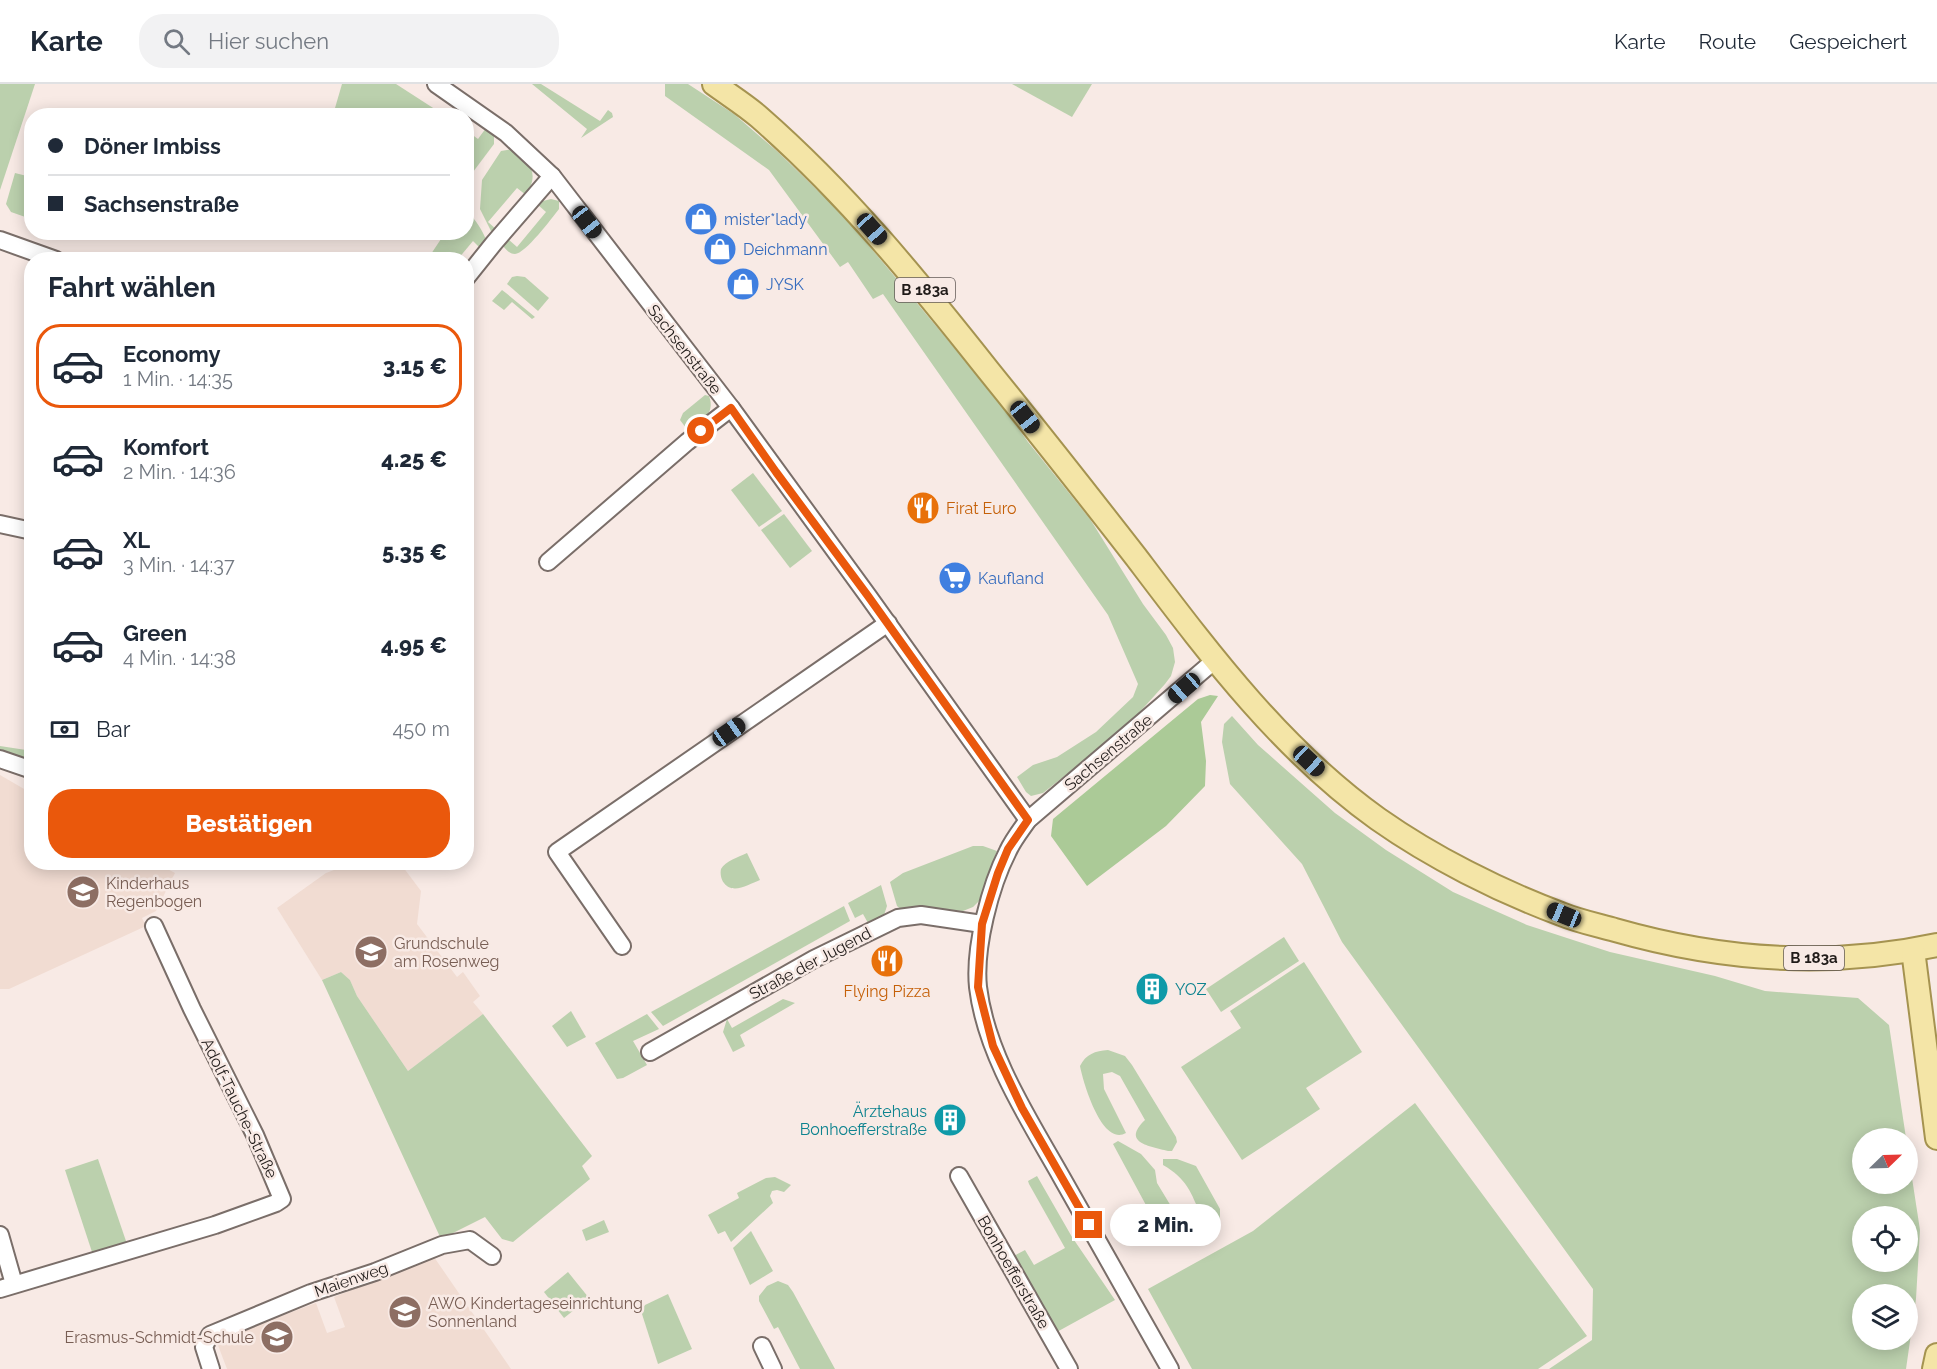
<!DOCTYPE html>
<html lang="de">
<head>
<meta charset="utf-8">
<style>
  :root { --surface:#fff; --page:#f2f2f3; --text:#1f2937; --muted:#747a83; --line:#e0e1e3; --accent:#ea580c }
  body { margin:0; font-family:Raleway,sans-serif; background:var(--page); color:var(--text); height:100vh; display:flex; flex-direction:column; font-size:22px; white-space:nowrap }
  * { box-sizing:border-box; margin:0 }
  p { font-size:20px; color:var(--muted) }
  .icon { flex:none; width:33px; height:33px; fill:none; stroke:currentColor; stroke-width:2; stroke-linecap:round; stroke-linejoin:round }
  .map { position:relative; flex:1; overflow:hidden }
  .sheet { position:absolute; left:24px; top:168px; width:450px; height:618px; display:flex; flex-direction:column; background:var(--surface); border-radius:24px; box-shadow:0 3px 15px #0003 }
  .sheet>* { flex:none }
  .hud { position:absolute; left:24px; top:24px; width:450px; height:132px; border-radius:24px; box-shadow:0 3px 15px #0003; display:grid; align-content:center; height:132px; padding:0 24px; background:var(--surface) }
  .needle { width:39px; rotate:67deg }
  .buttons { position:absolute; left:1852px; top:1044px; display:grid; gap:12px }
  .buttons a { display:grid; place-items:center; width:66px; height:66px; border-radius:50%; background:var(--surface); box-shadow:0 3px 15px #0003; font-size:30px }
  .end { position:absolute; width:27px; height:27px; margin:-14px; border:8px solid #ea580c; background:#fff; box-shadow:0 0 0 3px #fff }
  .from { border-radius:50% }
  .bubble { position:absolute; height:42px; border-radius:21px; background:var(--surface); box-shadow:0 3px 15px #0003; font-size:20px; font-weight:800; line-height:42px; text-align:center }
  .car { position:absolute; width:18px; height:36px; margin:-18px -9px; border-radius:8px; box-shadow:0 0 4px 2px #0007; background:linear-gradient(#222 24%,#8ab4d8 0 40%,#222 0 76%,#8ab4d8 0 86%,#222 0) }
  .hud b { display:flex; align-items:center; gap:21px; height:57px; font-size:22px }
  .hud b+b { border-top:2px solid var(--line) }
  .hud i { width:15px; height:15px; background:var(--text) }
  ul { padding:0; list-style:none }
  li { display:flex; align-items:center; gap:18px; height:84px; margin:0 12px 9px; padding:0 12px; border:3px solid transparent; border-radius:24px }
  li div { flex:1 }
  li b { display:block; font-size:22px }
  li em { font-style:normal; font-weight:800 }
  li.current { border-color:var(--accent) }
  li>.icon { width:54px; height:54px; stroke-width:1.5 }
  h2 { padding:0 24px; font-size:27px; line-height:72px }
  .pay { display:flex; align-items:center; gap:15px; height:66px; padding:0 24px; font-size:22px }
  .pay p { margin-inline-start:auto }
  .cta { display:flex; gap:12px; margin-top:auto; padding:12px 24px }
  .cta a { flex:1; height:69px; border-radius:24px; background:var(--accent); color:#fff; font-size:24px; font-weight:800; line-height:69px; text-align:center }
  header { display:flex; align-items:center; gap:36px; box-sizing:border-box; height:84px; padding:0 30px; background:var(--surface); border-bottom:2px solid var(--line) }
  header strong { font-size:28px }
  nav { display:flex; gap:33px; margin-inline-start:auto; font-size:21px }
  .search { width:420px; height:54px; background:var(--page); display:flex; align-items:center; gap:15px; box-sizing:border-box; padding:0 21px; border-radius:24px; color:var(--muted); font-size:22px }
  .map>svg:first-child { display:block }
  .built { fill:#f1dcd2 }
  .green { fill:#bbd0ad; fill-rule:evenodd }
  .forest { fill:#abca97 }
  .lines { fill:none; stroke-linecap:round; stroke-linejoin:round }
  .minor-casing { stroke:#7a6e69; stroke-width:20 }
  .major-casing { stroke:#a59350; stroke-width:26 }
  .minor { stroke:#fff; stroke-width:16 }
  .major { stroke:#f4e5a7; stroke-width:22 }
  .route { stroke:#ea580c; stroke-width:8 }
  .labels { text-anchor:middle; stroke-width:5; stroke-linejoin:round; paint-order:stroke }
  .shield { fill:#f8eae5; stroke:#615956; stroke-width:1.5 }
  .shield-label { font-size:15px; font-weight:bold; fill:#201b19 }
  .shop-label { font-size:16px; fill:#366cbe; stroke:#f8eae5; text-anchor:start }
  .street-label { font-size:16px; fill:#201b19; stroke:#f8eae5 }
  .food-label { font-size:16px; fill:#c56008; stroke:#f8eae5; text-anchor:start }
  .education-label { font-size:16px; fill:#785e54; stroke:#f8eae5; text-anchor:start }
  .culture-label { font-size:16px; fill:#0d838f; stroke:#f8eae5; text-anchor:start }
</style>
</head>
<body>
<header>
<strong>Karte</strong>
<div class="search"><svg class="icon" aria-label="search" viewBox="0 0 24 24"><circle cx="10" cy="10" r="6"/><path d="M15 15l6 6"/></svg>Hier suchen</div>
<nav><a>Karte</a><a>Route</a><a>Gespeichert</a></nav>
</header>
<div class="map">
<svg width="1937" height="1285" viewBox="0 0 1937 1285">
  <rect width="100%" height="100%" fill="#f8eae5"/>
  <g class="built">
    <path d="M0,691L31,709L32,778L156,779L175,789L156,827L142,834L146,842L9,905H0Z"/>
    <path d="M336,779H400L421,807L417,840L457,893L463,888L480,912L473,918L483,930L408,987L357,912L350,896L341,888L322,896L277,824L326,789L334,786Z"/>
    <path d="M434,1173L511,1285H227L216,1256L316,1219L327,1249L345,1243L334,1213Z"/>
  </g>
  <g class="green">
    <path d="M0,0H35L0,106Z"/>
    <path d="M342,0H396L444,31H360L335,24Z"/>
    <path d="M532,0H541L600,37L608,26L612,29L613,33L581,54L587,45Z"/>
    <path d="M665,0H688L734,30L778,68L845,133L997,315L1028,358L1090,435L1143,520L1166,551L1173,564L1175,578L1171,592L1165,600L1137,631L1105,660L1043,709L1031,712L1026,708L1017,693L1033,681L1057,673L1096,648L1133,613L1138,600L1108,531L883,210L873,215L848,178L840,183L769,86L665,12Z"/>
    <path d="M1012,0H1092L1072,33Z"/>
    <path d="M486,44L494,51V60L467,96V47L478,55Z"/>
    <path d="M513,65C530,80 540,88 526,111L517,104L488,138L497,146L493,151L480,125L482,96L501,67Z"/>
    <path d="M15,89L27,92L24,103L31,106V135L11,128L6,120Z"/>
    <path d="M551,115L559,117V125C552,134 525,170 515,170C509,170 506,165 503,162L508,155L517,163L546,128L537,120L543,117Z"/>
    <path d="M467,129C476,134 482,147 487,157L481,165L473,157L458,175L427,176L445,149L466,148Z"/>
    <path d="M517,192L525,193L549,214L538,227L507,200L512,193Z"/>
    <path d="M502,206L506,209L535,233L532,235L512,218L504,226L492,217Z"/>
    <path d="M705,311L709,312C716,330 701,338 689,348L680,336L683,329Z"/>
    <path d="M753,389L782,427L759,443L731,406Z"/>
    <path d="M784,430L812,467L790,484L761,446Z"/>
    <path d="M1232,632L1258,661L1335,729L1386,766L1453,808L1527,841L1610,868L1715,892L1765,907L1858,914L1889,941L1906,1054H1863V1100H1908V1068L1920,1146L1916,1215L1906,1285H1549L1592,1256L1593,1205L1342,858L1302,780L1230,700L1222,658L1224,640ZM1863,1132H1908V1178H1863ZM1863,1210H1908V1256H1863Z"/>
    <path d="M31,657V669L28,677L0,668V662L26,666Z"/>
    <path d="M973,762H983L997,767L980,816L973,823L963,827L927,825L902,826L897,822L890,798L903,789Z"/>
    <path d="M747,769L760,796C749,800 733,811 724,799C721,796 720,789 721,785C725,777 739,773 747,769Z"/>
    <path d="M881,801L887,822L884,831L868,839L863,830L855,834L848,819Z"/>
    <path d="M844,822L850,837L663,942L651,928Z"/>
    <path d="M1284,853L1299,877L1221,928L1206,905Z"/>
    <path d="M1304,878L1362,968L1306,1004L1320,1025L1242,1076L1181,983L1241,944L1230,927Z"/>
    <path d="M341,888L350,896L357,912L408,987L483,930L592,1072L582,1082L590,1095L513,1158L502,1155L485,1133L441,1155L322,896Z"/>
    <path d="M783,915L795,919L740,951L745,962L733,968L723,948L727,935L732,944Z"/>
    <path d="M571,927L586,953L567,963L552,942Z"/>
    <path d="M647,930L659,945L633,957L647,981L623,994L617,995L595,959Z"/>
    <path d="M1108,966L1125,972L1132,981L1176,1053L1177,1058L1172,1067H1168C1150,1062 1121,1059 1145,1036L1120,992L1112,988L1103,990L1104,1005L1126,1049C1102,1063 1083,998 1080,982C1086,970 1095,967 1108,966Z"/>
    <path d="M1415,1019L1587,1252L1538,1285H1192L1148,1205L1253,1147Z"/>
    <path d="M1118,1057L1141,1070L1155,1086L1157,1099L1180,1137L1195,1138L1201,1132C1191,1108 1187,1095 1163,1081V1075H1177L1196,1082L1220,1125V1146L1195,1159L1172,1153L1154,1136L1113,1060Z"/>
    <path d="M98,1075L127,1160L93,1171L65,1086Z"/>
    <path d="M1037,1092L1072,1153L1115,1216L1055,1249L1012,1173L1025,1166L1034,1181L1065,1164L1029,1100L1028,1097Z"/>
    <path d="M775,1093L791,1101L784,1108L777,1106L772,1107L770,1112L773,1119L731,1158L725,1147L718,1150L708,1131L739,1114L737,1109L766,1094Z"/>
    <path d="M604,1136L609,1148L586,1157L582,1146Z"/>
    <path d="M751,1147L773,1187L750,1201L733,1164Z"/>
    <path d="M568,1188L589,1214L564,1234L544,1208Z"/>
    <path d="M778,1197L788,1201L793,1208L835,1285H800L778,1243L774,1245L759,1217V1212L767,1202Z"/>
    <path d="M668,1210L692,1265L658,1280L641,1227L645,1221Z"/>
  </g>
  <path class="forest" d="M1210,611L1218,612L1201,638L1206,677L1205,702L1166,742L1087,802L1051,752L1053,735L1198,615Z"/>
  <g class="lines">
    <g class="minor-casing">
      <g id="minor">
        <path d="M436,0L506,49L552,92L731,324L868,512L1028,736"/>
        <path d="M0,156L56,176"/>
        <path d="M466,194L494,159L552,92"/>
        <path d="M0,440L32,447"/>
        <path d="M548,478L687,358L731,324"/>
        <path d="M0,675L32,686"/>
        <path d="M622,862L557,768L888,539"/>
        <path d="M650,968L814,875L898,834L921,831L982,840"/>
        <path d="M959,1092L1069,1285"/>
        <path d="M0,1151L14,1200"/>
        <path d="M0,1205L215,1141L276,1119L282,1115L255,1051L192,925L154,842"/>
        <path d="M762,1262L773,1285"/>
        <path d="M211,1285L204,1263L210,1251L311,1209L375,1188L442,1161L470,1156L492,1172"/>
        <path d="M1170,1285C1134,1221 1098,1158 1062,1094C1030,1037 986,971 978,903C974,864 990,802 1008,767C1013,756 1021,746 1028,736L1214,577"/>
      </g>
    </g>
    <g class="major-casing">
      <g id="major">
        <path d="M714,0C729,11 745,21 759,33C846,109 916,195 988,286C1038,348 1087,410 1136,473C1208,568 1280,665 1378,735C1432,773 1499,807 1561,830C1578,837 1597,841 1615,846C1720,876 1830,884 1937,861"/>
        <path d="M1913,866L1937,1054"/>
        <path d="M1934,1285L1937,1271"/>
      </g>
    </g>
    <use href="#minor" class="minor"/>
    <use href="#major" class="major"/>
  </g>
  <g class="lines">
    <path class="route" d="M701,347L731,324L776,388L868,512L1028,736L1008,765L998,789L982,840L978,903L993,962L1022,1024L1089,1141"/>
  </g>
  <defs>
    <g id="shop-disc" transform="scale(1.725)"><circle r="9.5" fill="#3f7fe0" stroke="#f8eae5"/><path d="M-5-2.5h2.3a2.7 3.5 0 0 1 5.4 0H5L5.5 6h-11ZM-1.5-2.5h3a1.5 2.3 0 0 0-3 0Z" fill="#fff"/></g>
    <g id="restaurant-disc" transform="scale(1.725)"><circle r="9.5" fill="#e8710a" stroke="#f8eae5"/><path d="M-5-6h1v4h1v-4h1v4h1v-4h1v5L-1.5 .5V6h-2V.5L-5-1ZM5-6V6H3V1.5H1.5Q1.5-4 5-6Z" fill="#fff"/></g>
    <g id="supermarket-disc" transform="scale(1.725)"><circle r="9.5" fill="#3f7fe0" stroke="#f8eae5"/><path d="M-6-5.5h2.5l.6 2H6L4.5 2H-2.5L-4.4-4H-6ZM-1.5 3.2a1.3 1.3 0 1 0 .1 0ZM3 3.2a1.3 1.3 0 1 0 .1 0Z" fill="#fff"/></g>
    <g id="school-disc" transform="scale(1.725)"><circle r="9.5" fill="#8d6e63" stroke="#f8eae5"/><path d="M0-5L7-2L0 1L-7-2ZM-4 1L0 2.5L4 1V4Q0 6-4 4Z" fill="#fff"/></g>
    <g id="building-disc" transform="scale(1.725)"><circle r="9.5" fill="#0f9aa8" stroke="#f8eae5"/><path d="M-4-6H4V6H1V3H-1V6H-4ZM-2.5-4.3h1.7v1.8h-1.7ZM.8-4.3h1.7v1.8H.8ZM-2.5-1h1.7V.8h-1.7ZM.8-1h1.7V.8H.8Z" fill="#fff"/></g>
  </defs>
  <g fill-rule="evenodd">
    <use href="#shop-disc" x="701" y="135"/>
    <use href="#shop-disc" x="720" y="165"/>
    <use href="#shop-disc" x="743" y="200"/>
    <use href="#restaurant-disc" x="923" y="424"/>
    <use href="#supermarket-disc" x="955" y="494"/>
    <use href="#school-disc" x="83" y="808"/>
    <use href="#school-disc" x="371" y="868"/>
    <use href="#restaurant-disc" x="887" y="877"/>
    <use href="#building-disc" x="1152" y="905"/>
    <use href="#building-disc" x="950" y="1036"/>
    <use href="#school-disc" x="405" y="1228"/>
    <use href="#school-disc" x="277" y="1253"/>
  </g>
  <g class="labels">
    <g class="shield">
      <rect x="895" y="194" width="60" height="24" rx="4.5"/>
      <rect x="1784" y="862" width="60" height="24" rx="4.5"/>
    </g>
    <g class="shield-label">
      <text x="925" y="211">B 183a</text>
      <text x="1814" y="879">B 183a</text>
    </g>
    <g class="shop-label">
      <text x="724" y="141">mister*lady</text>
      <text x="743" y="171">Deichmann</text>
      <text x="766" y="206">JYSK</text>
      <text x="978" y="500">Kaufland</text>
    </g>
    <g class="street-label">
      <text transform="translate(685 265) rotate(52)" y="6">Sachsenstraße</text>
      <text transform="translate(1108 668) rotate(-40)" y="6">Sachsenstraße</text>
      <text transform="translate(810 879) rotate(-28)" y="6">Straße der Jugend</text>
      <text transform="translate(240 1024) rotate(64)" y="6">Adolf-Tauche-Straße</text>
      <text transform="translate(1014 1188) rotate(60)" y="6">Bonhoefferstraße</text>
      <text transform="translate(351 1195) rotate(-19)" y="6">Maienweg</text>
    </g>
    <g class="food-label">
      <text x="946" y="430">Firat Euro</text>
      <text x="887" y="913" text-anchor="middle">Flying Pizza</text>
    </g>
    <g class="education-label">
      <text x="106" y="805">Kinderhaus<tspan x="106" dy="18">Regenbogen</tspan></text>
      <text x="394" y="865">Grundschule<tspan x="394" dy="18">am Rosenweg</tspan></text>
      <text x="428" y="1225">AWO Kindertageseinrichtung<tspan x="428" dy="18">Sonnenland</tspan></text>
      <text x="254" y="1259" text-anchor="end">Erasmus-Schmidt-Schule</text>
    </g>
    <g class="culture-label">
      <text x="1175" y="911">YOZ</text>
      <text x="927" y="1033" text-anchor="end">Ärztehaus<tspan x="927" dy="18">Bonhoefferstraße</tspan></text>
    </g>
  </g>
</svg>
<div class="buttons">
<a><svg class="needle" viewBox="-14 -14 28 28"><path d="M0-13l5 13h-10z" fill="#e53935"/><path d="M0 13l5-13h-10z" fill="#747a83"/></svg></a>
<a><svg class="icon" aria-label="locate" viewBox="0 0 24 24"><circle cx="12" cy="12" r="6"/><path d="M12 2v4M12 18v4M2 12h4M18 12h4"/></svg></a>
<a><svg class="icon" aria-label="layers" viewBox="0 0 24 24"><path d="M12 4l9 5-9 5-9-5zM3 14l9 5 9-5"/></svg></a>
</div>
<i class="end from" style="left:701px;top:347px"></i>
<i class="end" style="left:1089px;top:1141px"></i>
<div class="bubble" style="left:1110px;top:1120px;width:111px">2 Min.</div>
<i class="car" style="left:587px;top:138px;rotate:142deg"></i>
<i class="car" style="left:872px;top:145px;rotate:138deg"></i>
<i class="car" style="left:1025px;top:333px;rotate:142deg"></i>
<i class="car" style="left:1184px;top:604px;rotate:229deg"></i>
<i class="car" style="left:729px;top:648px;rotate:55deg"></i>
<i class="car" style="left:1309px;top:677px;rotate:133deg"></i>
<i class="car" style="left:1564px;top:831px;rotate:292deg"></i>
<div class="hud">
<b><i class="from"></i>Döner Imbiss</b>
<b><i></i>Sachsenstraße</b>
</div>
<section class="sheet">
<h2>Fahrt wählen</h2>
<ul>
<li class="current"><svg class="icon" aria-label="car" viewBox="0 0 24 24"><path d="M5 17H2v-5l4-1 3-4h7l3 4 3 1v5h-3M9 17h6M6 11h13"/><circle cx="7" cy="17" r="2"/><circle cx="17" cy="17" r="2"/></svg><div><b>Economy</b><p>1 Min. · 14:35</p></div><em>3.15 €</em></li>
<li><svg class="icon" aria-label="car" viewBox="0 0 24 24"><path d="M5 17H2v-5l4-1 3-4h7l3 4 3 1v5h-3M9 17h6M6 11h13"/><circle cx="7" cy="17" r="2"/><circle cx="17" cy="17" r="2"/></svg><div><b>Komfort</b><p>2 Min. · 14:36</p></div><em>4.25 €</em></li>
<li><svg class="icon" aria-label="car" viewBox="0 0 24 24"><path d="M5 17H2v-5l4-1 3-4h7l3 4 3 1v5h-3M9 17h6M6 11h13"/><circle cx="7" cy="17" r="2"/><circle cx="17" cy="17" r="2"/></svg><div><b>XL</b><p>3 Min. · 14:37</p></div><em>5.35 €</em></li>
<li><svg class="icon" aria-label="car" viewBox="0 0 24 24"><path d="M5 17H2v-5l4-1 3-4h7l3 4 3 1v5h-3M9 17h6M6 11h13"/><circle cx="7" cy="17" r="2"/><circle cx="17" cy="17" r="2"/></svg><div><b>Green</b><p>4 Min. · 14:38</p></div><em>4.95 €</em></li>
</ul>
<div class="pay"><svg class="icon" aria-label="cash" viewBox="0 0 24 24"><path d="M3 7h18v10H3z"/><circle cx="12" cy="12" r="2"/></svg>Bar<p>450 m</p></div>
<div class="cta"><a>Bestätigen</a></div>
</section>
</div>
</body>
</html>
